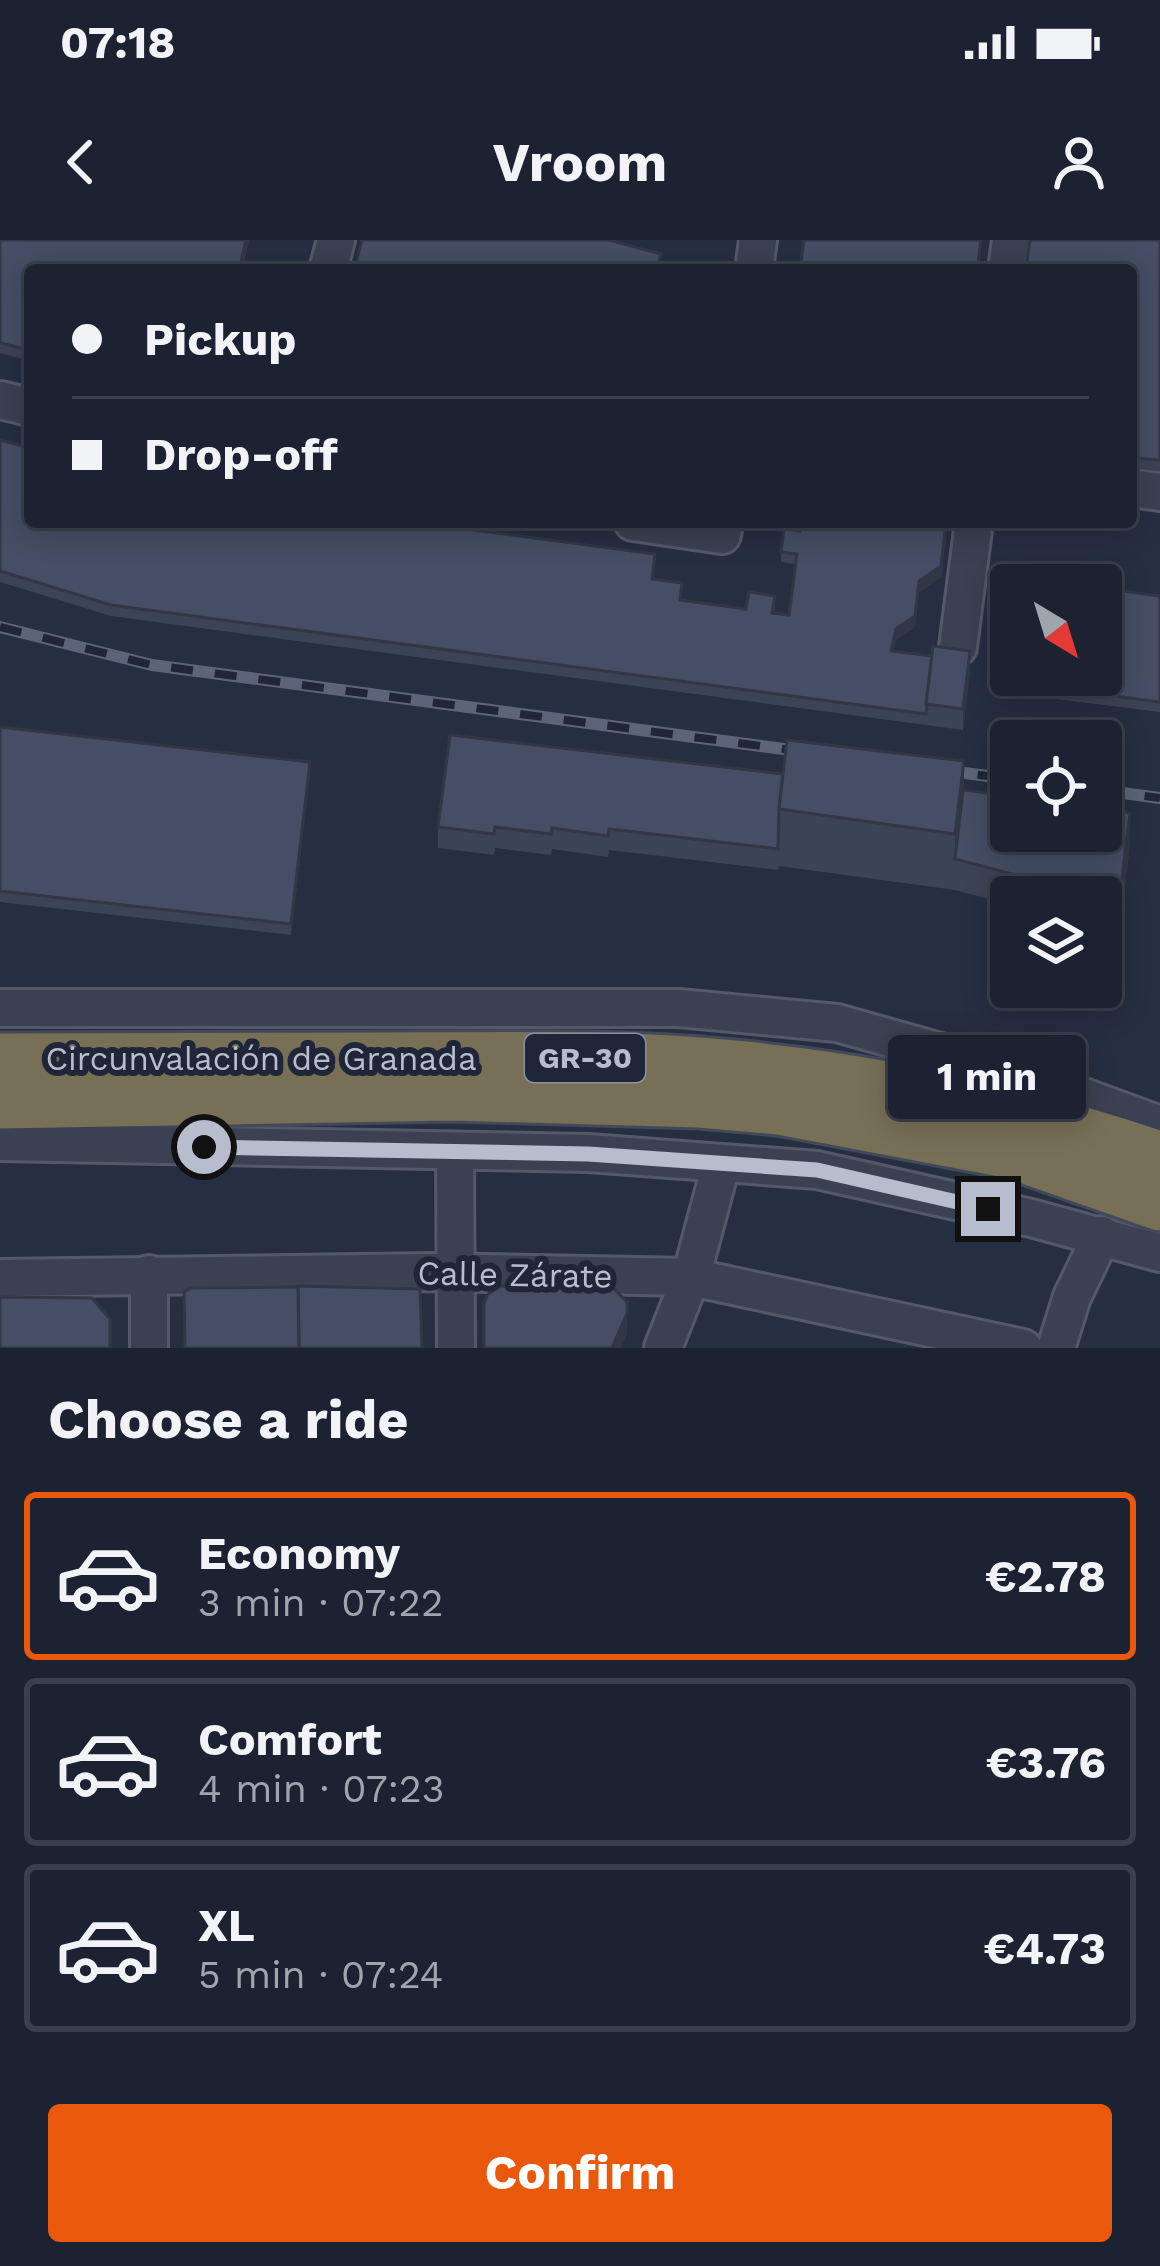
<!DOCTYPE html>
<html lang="en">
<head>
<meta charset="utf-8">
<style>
  :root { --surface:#1c2232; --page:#292f3e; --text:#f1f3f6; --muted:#a0a4ac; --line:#3a3f4d; --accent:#ea580c }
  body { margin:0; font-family:"Work Sans",sans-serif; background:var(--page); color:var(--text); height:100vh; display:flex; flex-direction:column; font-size:45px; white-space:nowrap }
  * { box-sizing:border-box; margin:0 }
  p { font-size:39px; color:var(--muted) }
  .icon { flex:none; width:66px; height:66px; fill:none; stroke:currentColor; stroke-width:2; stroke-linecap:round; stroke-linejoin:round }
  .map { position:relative; height:1108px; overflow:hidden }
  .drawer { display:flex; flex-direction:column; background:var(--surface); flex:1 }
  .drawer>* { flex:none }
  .banner { position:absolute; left:24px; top:24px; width:1113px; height:264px; border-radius:12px; box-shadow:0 6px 30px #0003,0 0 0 3px var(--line); display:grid; align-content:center; height:264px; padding:0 48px; background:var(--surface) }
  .needle { width:78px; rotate:142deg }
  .tools { position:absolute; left:990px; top:324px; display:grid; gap:24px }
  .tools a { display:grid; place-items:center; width:132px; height:132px; border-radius:12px; background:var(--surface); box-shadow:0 6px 30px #0003,0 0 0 3px var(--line); font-size:60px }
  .end { position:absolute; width:54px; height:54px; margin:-27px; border:15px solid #b7bdcc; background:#111; box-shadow:0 0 0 6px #111 }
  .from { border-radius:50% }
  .bubble { position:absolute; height:84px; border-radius:12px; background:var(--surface); box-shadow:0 6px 30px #0003,0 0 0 3px var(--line); font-size:39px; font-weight:700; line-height:84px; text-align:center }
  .banner b { display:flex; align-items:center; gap:42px; height:114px; font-size:45px }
  .banner b+b { border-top:3px solid var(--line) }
  .banner i { width:30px; height:30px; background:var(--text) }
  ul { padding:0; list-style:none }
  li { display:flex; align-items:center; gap:36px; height:168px; margin:0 24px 18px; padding:0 24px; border:6px solid var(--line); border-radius:12px }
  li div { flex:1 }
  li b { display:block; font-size:45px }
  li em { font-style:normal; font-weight:700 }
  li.current { border-color:var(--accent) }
  li>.icon { width:108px; height:108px; stroke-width:1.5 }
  h2 { padding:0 48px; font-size:54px; line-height:144px }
  .button { display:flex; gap:24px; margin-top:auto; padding:24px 48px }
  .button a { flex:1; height:138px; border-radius:12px; background:var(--accent); color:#fff; font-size:48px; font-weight:700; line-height:138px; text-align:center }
  .status { display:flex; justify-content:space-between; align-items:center; height:84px; padding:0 60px; background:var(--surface); direction:ltr }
  .status svg { height:33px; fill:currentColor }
  header { display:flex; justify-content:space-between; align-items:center; height:156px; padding:0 48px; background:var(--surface); font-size:54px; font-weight:700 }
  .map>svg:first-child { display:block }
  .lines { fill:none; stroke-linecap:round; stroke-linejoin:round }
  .minor-casing { stroke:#525969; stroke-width:42 }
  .highway-casing { stroke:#424959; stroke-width:57 }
  .minor { stroke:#3a4152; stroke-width:36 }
  .highway { stroke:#786f57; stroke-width:51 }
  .rail-casing { stroke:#5c6479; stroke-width:12 }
  .rail { stroke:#1f2637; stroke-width:8; stroke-dasharray:22; stroke-linecap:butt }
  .wall { fill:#3b4356 }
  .shaded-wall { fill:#303746 }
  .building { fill:#454e64; stroke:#303746; stroke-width:3 }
  .route { stroke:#b7bdcc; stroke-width:15 }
  .labels { text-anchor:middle; stroke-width:12; stroke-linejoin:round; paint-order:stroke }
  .shield { fill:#1f2637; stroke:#89909f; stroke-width:3 }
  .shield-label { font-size:30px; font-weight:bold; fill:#b7bdcc }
  .street-label { font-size:33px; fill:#b7bdcc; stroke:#1f2637 }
</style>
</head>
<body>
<div class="status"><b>07:18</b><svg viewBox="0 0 49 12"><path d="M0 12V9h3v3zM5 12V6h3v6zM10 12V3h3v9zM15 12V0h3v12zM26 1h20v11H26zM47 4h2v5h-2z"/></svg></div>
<header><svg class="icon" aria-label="back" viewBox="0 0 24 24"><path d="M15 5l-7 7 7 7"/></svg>Vroom<svg class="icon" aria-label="person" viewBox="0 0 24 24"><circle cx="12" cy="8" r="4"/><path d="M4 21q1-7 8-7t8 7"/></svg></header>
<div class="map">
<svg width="1160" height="1108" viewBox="0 0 1160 1108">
  <rect width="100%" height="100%" fill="#262e42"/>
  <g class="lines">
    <g class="minor-casing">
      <g id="minor">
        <path d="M328,30L336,0"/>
        <path d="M754,30L758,0"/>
        <path d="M1007,30L1011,0"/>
        <path d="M0,160L30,167"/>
        <path d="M1131,248L1160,252"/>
        <path d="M633,282L722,295L724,282"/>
        <path d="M958,407L974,282"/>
        <path d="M0,768H679L837,783L1029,837L1160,885"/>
        <path d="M0,902L588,913L817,930L1031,978L1160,1013"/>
        <path d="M455,912L456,1108"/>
        <path d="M149,1034V1108"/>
        <path d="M0,1038L434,1032L691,1037L1023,1108"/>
        <path d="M663,1108L691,1037L721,925"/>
        <path d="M1056,1108L1072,1057L1102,995"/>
      </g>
    </g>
    <g class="highway-casing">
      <g id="highway">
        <path d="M0,819C133,819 266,818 399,818C520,817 642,815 762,829C898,844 1031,874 1160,917"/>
        <path d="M0,863L452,855L700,862L779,869L1012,913L1160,965"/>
      </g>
    </g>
    <use href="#minor" class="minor"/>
    <use href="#highway" class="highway"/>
    <g class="rail-casing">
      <g id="rail">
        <path d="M0,387L152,425L821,514"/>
        <path d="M934,529L1011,539"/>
        <path d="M1101,550L1160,558"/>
      </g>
    </g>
    <use href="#rail" class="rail"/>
  </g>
  <g class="wall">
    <path d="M0,0H249L242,30H30V121L0,113Z"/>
    <path d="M1160,0V230L1156,231L1131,228V30Z"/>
    <path d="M0,200L30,282L655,325L653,339L682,354L681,361L746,369L775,366L774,373L789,375L795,324L781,322V312L800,291L801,282H948L941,337L919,352L915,387L896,400L893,411L970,432L963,490L111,376L0,342Z"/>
    <path d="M1160,356V472L1000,452V441Z"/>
    <path d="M0,487L310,533L291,695L0,662Z"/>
    <path d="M783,534L964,550L1130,604L1119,693L1101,688V657H1011V665L955,650L779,626L778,630L609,610L608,617L552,609L551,615L495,608L494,615L438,608V587Z"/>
  </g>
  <g class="shaded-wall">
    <path d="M246,0H249L242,30H239Z"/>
    <path d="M946,282L941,337L919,352L915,387L896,400L891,422L896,389Z"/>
    <path d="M970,411V432L963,490V469Z"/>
    <path d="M964,521V577L955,619V594Z"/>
    <path d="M310,522V533L291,695V684Z"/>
    <path d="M1130,573V604L1119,693V662Z"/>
    <path d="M627,1073V1094L621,1108H612Z"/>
  </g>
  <g class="building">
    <path d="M0,0H246L239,30H30V110L0,103Z"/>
    <path d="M362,0H609L661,14L657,30H354Z"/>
    <path d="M804,0H981L977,30H800Z"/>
    <path d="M1030,0H1160V220L1131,218V30H1026Z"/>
    <path d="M0,200L30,208V282H413L655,314L652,339L682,343L680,360L746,369L749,352L775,356L772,373L789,375L797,314L781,312L784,288L800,291L801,282H946L941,326L919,341L915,376L896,389L891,411L932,416L926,474L111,365L0,331Z"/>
    <path d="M1013,337L1074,345H1012Z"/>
    <path d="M1101,348L1160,356V462L1000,441L1011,355V435H1101Z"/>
    <path d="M933,406L970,411L963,469L926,464Z"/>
    <path d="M0,487L310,522L291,684L0,651Z"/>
    <path d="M450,495L783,534L779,569L778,609L609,589L608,596L552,588L551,594L495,587L494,594L438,587Z"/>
    <path d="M787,500L964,521L955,594L779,569Z"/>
    <path d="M963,550L1011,556V591H1101V569L1130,573L1119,662L955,619Z"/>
    <path d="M298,1046L420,1049L422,1108H299Z"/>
    <path d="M501,1046L614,1049L627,1062V1073L612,1108H484V1063L488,1054Z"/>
    <path d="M298,1047L299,1108H185L184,1052L190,1048Z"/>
    <path d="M0,1057L92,1058L110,1079V1108H0Z"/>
  </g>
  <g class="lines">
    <path class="route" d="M204,907L588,914L817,930L988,969"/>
  </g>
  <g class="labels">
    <rect class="shield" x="525" y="794" width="120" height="48" rx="9"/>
    <g class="shield-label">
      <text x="585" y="828">GR-30</text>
    </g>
    <g class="street-label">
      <text x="261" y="830">Circunvalación de Granada</text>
      <text transform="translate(515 1034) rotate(1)" y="12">Calle Zárate</text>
    </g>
  </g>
</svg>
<div class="tools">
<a><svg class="needle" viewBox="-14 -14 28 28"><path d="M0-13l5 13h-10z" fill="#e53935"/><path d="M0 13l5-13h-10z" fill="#a0a4ac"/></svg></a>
<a><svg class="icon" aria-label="locate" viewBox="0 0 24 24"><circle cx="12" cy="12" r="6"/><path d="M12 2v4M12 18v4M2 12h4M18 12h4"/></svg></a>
<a><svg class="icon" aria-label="layers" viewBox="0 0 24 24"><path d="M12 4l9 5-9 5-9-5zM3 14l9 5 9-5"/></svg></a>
</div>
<i class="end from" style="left:204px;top:907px"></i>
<i class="end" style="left:988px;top:969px"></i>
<div class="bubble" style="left:888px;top:795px;width:198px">1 min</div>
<div class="banner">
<b><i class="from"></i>Pickup</b>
<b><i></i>Drop-off</b>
</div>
</div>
<section class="drawer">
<h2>Choose a ride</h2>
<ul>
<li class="current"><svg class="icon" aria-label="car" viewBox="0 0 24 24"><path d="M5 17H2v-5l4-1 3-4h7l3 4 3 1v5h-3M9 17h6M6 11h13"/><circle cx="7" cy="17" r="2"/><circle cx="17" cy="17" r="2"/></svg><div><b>Economy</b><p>3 min · 07:22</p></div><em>€2.78</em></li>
<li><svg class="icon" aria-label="car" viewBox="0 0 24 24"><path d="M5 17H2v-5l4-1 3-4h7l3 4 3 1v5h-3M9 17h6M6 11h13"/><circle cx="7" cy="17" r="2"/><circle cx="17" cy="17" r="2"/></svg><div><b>Comfort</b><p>4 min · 07:23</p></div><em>€3.76</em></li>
<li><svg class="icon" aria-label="car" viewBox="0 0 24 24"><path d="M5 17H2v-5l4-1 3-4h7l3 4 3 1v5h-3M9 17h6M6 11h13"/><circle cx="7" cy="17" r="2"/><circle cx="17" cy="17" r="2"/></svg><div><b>XL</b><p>5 min · 07:24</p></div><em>€4.73</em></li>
</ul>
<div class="button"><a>Confirm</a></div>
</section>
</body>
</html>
